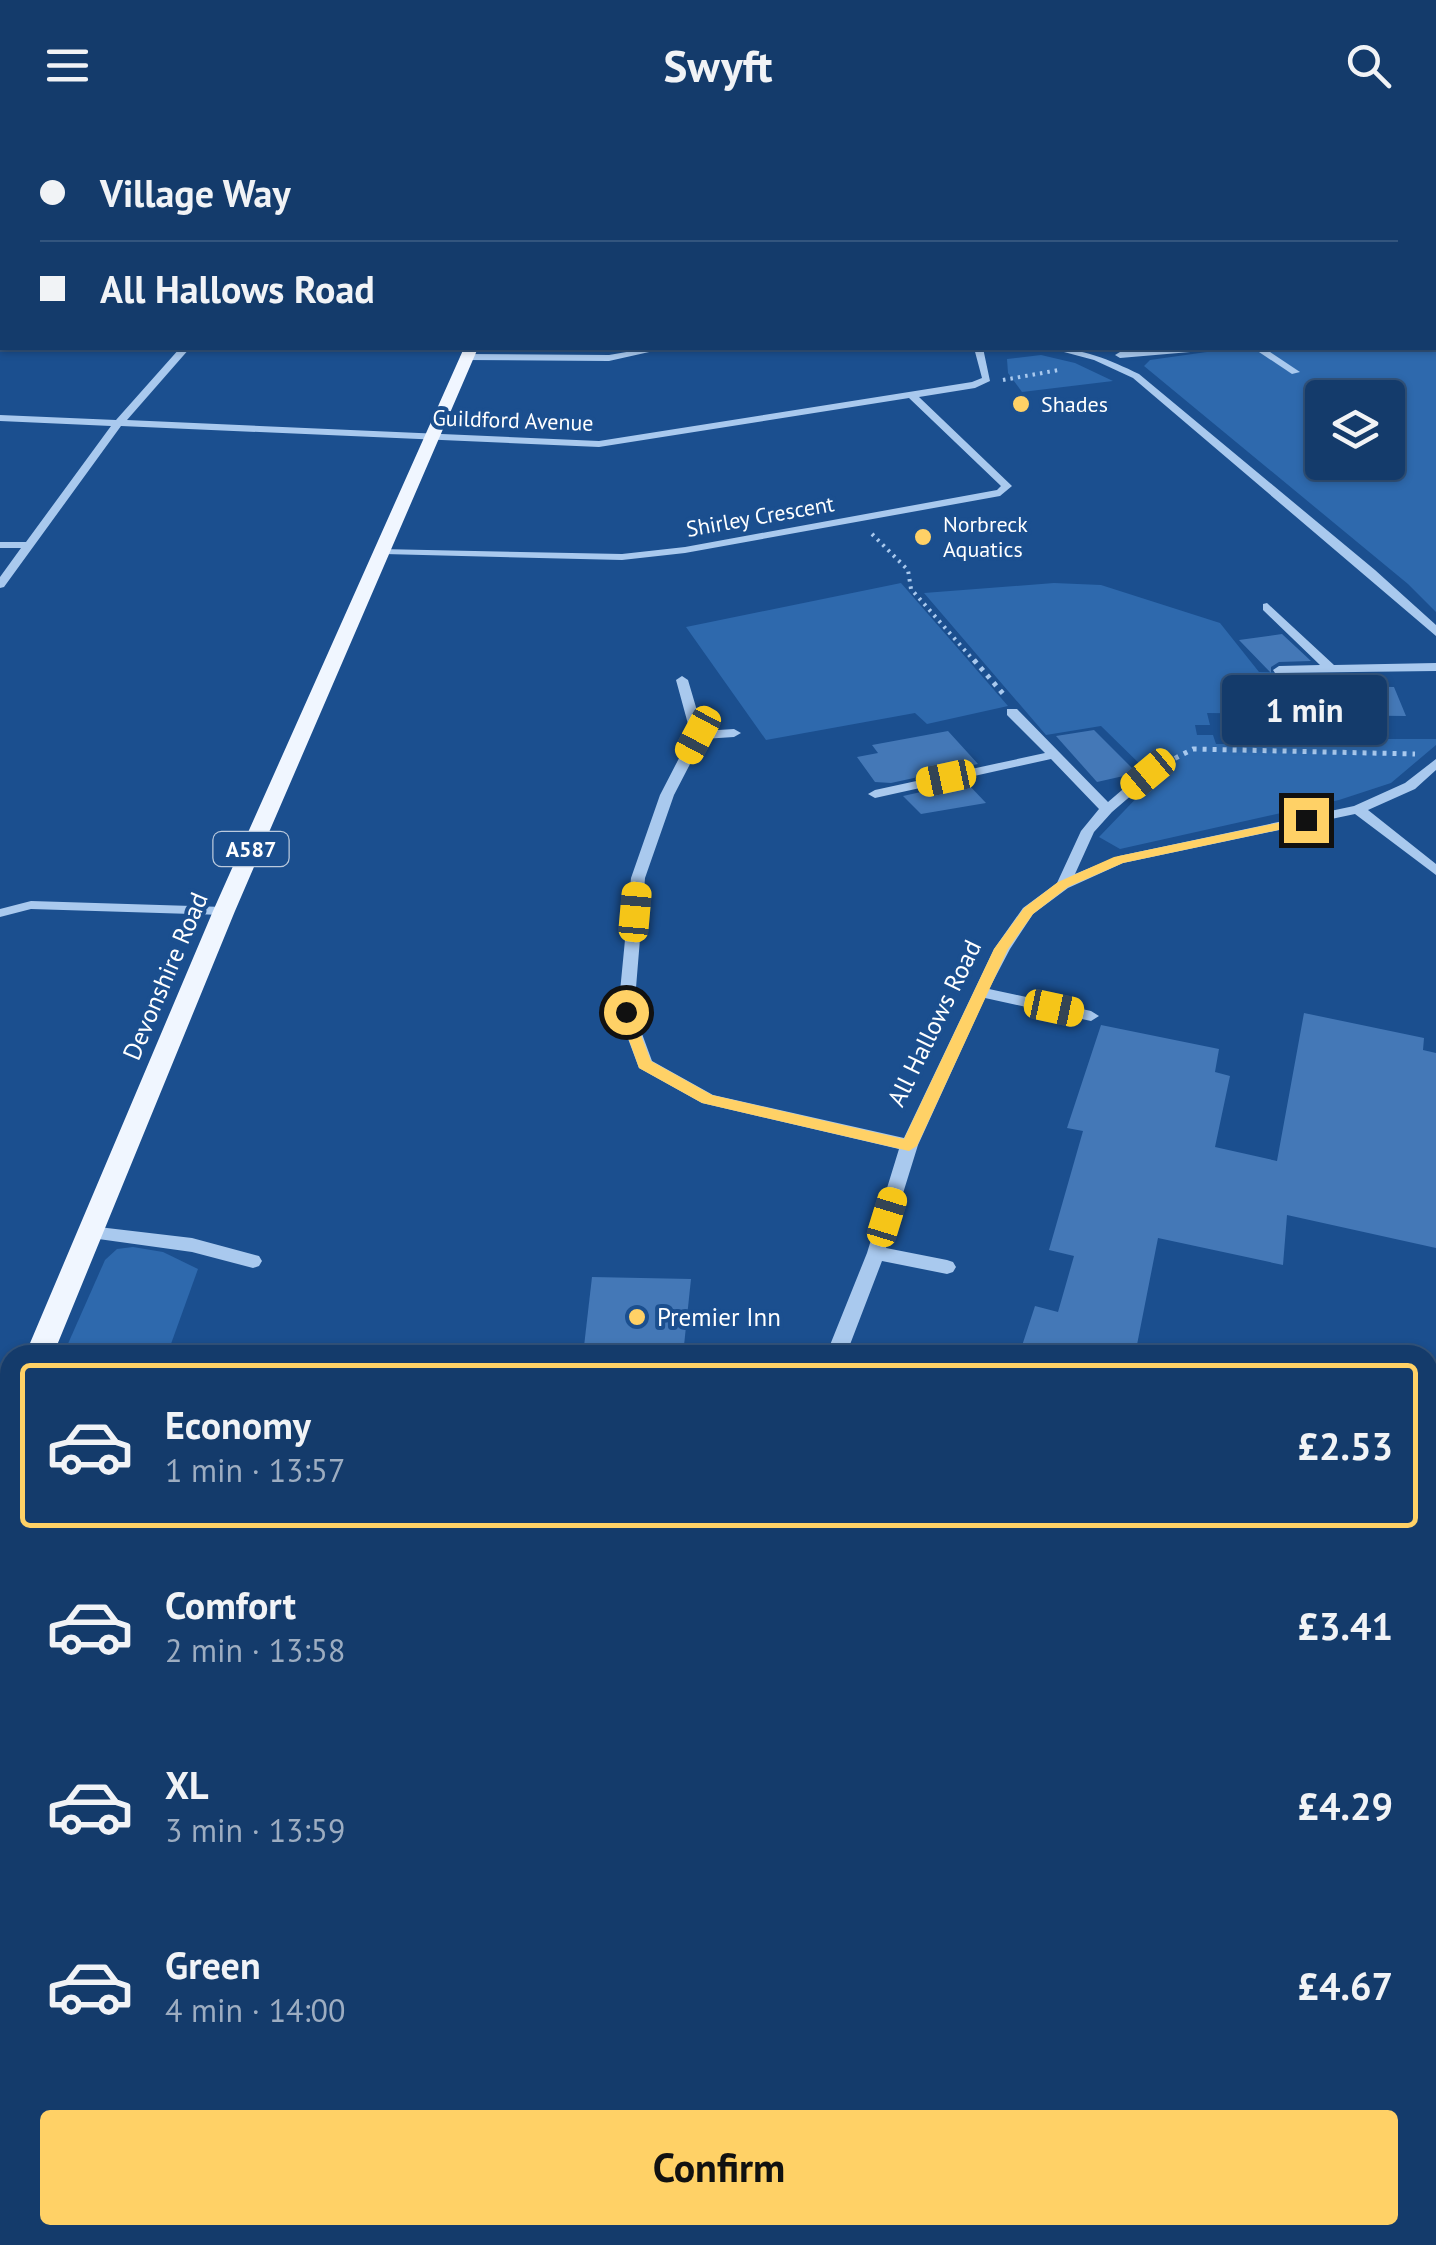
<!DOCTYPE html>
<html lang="en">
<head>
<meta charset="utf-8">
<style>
  :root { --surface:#143b6b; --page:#1d4271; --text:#f1f3f6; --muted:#9dadc1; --line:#33557e; --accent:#ffd166 }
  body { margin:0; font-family:"PT Sans",sans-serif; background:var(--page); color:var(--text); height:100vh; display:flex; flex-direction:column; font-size:38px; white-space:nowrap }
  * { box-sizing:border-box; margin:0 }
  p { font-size:32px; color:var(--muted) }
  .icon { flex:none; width:55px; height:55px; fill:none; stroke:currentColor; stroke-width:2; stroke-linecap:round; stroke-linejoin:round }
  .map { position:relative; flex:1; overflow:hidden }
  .panel { position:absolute; left:0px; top:1215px; width:1438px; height:900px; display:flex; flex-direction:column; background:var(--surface); border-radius:30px 30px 0 0; box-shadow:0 2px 8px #0004,0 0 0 2px var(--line) }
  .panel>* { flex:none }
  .banner { position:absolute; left:0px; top:0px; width:1438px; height:220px; box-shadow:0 2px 8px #0004,0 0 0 2px var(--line); display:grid; align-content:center; height:220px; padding:0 40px; background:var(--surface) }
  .fabs { position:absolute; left:1305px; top:250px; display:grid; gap:20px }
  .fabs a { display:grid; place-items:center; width:100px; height:100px; border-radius:10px; background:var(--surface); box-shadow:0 2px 8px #0004,0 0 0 2px var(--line); font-size:50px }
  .end { position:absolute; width:45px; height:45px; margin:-22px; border:12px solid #ffd166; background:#111; box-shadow:0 0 0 5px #111 }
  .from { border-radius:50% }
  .bubble { position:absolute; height:70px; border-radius:10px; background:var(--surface); box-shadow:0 2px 8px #0004,0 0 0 2px var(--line); font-size:32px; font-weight:700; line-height:70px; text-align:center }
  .car { position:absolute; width:30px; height:60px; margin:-30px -15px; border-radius:12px; box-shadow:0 0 8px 2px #0007; background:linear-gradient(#f5c518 24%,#345 0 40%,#f5c518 0 76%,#345 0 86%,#f5c518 0) }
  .banner b { display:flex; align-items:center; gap:35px; height:95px; font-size:38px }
  .banner b+b { border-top:2px solid var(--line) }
  .banner i { width:25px; height:25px; background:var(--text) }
  ul { padding:18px 0 0; list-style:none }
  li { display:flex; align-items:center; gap:30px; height:165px; margin:0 20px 15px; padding:0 20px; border:5px solid transparent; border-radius:10px }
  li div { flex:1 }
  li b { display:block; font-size:38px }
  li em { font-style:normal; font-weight:700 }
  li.selected { border-color:var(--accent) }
  li>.icon { width:90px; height:90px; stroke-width:1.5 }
  .button { display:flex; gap:20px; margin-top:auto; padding:20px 40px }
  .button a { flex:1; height:115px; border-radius:10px; background:var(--accent); color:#111; font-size:40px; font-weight:700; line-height:115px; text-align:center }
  header { display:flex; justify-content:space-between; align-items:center; height:130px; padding:0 40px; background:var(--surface); font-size:45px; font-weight:700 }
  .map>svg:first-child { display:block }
  .green { fill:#2e69ad; fill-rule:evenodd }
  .building { fill:#4478b7 }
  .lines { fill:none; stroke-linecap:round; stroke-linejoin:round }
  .path-far2 { stroke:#a9c9ee; stroke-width:4; stroke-dasharray:2.5 5; stroke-linecap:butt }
  .path-far1 { stroke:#a9c9ee; stroke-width:5; stroke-dasharray:4 6; stroke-linecap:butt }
  .path { stroke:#a9c9ee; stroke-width:9; stroke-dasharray:8 10; stroke-linecap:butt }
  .minor { fill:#a9c9ee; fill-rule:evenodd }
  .major { fill:#f0f6ff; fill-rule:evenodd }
  .route { fill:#ffd166 }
  .poi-dot { fill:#ffd166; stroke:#1b4f8f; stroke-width:4 }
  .labels { text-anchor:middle; stroke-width:8; stroke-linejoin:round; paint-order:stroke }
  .far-poi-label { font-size:22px; fill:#fff; stroke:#1b4f8f; text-anchor:start }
  .far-street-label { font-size:22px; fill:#fff; stroke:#1b4f8f }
  .shield { fill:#1b4f8f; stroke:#bbcadd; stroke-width:2.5 }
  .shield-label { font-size:22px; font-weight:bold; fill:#fff }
  .street-label { font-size:25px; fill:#fff; stroke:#1b4f8f }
  .poi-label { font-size:25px; fill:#fff; stroke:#1b4f8f; text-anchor:start }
</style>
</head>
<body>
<header><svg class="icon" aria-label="menu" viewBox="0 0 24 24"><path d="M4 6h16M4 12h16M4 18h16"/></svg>Swyft<svg class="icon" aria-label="search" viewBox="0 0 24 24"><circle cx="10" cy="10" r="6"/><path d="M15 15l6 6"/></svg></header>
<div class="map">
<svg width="1436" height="2115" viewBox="0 0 1436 2115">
  <rect width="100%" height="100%" fill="#1b4f8f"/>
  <g class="green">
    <path d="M1325,0H1436V482L1408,454L1144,236L1150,230L1235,218H1435V2ZM1322,268H1388V332H1322Z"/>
    <path d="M1041,225L1075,233L1113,251L1022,262L1008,243L1007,229Z"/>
    <path d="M901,453L1008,576L927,594L915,583L766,610L686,497Z"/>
    <path d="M1054,453L1101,455L1220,493L1259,542L1330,544L1342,577L1290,584L1207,583L1210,595H1195L1197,605H1213L1216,614H1234L1233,608L1299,609L1304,617H1333L1330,609H1436V615L1391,653L1339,670L1120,719L1099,707L1149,655L1148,642L1101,596L1046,605L924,463Z"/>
    <path d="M133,1117L163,1122L198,1139L167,1225H63L105,1130L117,1119Z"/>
    <path d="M10,1347V1473H0V1370Z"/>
  </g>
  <g class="building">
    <path d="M1282,504L1311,531L1279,532L1271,537V543L1239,510Z"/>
    <path d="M1272,545L1328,546L1338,556L1394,557L1406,586L1318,585L1334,617H1303Z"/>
    <path d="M1094,600L1137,643L1097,652L1056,606Z"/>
    <path d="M948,601L978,634L891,653L875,652L857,627L878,623L872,615Z"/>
    <path d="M966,652L986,673L921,684L903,666Z"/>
    <path d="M1304,883L1424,908L1423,920L1436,923V1118L1287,1085L1283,1135L1158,1108L1135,1225H1019L1035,1176L1058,1182L1074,1126L1049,1120L1083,1001L1067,998L1101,895L1219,919L1215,942L1230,946L1215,1017L1277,1031Z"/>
    <path d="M592,1147L691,1149L683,1225H583Z"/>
  </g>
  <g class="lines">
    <g class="path-far2">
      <path d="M1003,250L1059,240"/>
      <path d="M872,404L908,440L911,459L976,533"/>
    </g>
    <g class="path-far1">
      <path d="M974,530L1005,566"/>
      <path d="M1166,633L1193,619L1415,624"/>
    </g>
    <g class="path">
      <path d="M0,1602L10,1600"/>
      <path d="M0,1711L10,1712"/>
    </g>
    <g class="minor">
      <path d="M1081,0H1089V2H1082Z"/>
      <path d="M1236,0H1246L1248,2H1239Z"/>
      <rect x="0" y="13" width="2" height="4"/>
      <path d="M2,177V183L0,184V178Z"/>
      <path d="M180,218H190L127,290L599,311L972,252L982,248L974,218H983L990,251L975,258L919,267L1012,356L1000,366L685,423L622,430L384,424L378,421L380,419L622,424L685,417L997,360L1001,356L909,268L599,317L121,296L4,457L0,458V447L21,418H0V412H26L111,296L0,291V285L116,290Z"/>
      <path d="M650,218H667L609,231L465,230L460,227L465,224L609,225Z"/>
      <path d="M1049,218C1082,218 1110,230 1139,244L1375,440L1436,495V506L1133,248L1094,230Z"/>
      <path d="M1175,218H1207L1202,221L1120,228L1115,225L1120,222Z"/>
      <path d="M1253,218H1264L1300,242L1292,244Z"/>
      <path d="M1267,473L1334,535L1436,533V541L1275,543L1273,540L1279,536L1320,535L1263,480V474Z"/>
      <path d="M682,546L688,550L703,601L734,599L741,603L734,607L703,609L674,665L645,748L634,882L652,931L713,965L904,1008L994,819L1023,778L1057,753L1081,701L1099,679L1051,629L875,668L868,664L875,660L1045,623L1007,585V579H1017L1108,672L1143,642H1153L1155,645L1112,682L1094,702L1075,744L1119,726L1354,676L1405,653L1436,629V640L1415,659L1368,680L1436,734V745L1355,684L1123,733L1068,758L1033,784L1010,819L989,859L1091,881L1099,886L1091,891L985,868L918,1015L886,1118L947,1130L953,1132L956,1137L953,1142L947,1144L882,1131L846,1225H826L867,1123L899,1019L702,973L639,938L618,882L631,748L660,665L691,605L676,550Z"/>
      <path d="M31,771L224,777L231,781L224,785L31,779L0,787V779Z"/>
      <path d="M90,1096L192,1108L259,1126L262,1131L259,1136L253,1138L192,1122L84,1107L81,1102L84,1097Z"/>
      <path d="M0,1487L10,1488V1508L0,1507Z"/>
      <path d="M489,2105H517L515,2115H487Z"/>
      <path d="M1190,2105H1224L1228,2115H1194Z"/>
    </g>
    <g class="major">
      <path d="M464,218H478L235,781L53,1225H25L213,781Z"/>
      <path d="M10,1277V1317L0,1320V1280Z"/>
    </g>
  </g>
  <path class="route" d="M1306,687L1311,688V693L1123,733L1068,757L1033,784L1008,819L917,1016L909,1021L702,973L639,938L619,882L631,879L651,931L712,965L904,1009L994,819L1024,778L1058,752L1114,727Z"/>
  <g class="poi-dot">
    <circle cx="1021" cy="274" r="10"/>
    <circle cx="923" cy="407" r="10"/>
    <circle cx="637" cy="1187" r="10"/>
  </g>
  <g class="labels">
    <g class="far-poi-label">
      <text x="1041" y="282">Shades</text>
      <text x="943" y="402">Norbreck<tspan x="943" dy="25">Aquatics</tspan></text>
    </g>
    <g class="far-street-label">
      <text transform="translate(513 290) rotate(2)" y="8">Guildford Avenue</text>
      <text transform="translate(760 386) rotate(-10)" y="8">Shirley Crescent</text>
    </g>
    <rect class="shield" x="213.5" y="702" width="75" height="34" rx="8"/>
    <g class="shield-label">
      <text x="251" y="727">A587</text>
    </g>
    <g class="street-label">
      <text transform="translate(165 846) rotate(-67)" y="9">Devonshire Road</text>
      <text transform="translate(934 893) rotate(-64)" y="9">All Hallows Road</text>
    </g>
    <g class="poi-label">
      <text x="657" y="1196">Premier Inn</text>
    </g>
  </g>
</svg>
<div class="fabs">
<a><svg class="icon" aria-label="layers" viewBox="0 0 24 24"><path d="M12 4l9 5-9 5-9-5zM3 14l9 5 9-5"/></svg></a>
</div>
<i class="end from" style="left:626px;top:882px"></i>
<i class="end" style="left:1306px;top:690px"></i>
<div class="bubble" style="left:1222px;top:545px;width:165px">1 min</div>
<i class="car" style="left:698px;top:605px;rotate:208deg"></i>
<i class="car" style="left:1148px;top:644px;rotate:230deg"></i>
<i class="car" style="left:946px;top:648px;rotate:258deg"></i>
<i class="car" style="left:635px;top:782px;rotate:5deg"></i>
<i class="car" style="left:1054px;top:878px;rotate:102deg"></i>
<i class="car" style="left:887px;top:1087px;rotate:17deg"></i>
<div class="banner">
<b><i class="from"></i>Village Way</b>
<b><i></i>All Hallows Road</b>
</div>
<section class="panel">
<ul>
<li class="selected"><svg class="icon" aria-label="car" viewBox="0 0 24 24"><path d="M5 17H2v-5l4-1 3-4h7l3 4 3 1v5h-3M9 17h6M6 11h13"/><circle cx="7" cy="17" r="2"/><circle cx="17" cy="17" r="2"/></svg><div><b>Economy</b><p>1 min · 13:57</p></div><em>£2.53</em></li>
<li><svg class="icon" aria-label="car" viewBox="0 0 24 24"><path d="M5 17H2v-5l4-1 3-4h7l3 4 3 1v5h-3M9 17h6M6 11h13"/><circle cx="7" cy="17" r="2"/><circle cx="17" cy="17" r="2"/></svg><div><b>Comfort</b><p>2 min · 13:58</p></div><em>£3.41</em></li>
<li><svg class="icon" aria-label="car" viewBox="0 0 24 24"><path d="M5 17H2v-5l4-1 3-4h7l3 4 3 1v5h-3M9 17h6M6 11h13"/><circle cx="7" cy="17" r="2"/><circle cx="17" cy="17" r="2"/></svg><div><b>XL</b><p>3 min · 13:59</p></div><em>£4.29</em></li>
<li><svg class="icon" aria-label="car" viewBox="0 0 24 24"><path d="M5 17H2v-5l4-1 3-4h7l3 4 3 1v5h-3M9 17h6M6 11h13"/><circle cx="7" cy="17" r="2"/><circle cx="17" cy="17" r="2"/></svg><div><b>Green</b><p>4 min · 14:00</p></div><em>£4.67</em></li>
</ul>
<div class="button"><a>Confirm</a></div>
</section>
</div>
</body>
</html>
